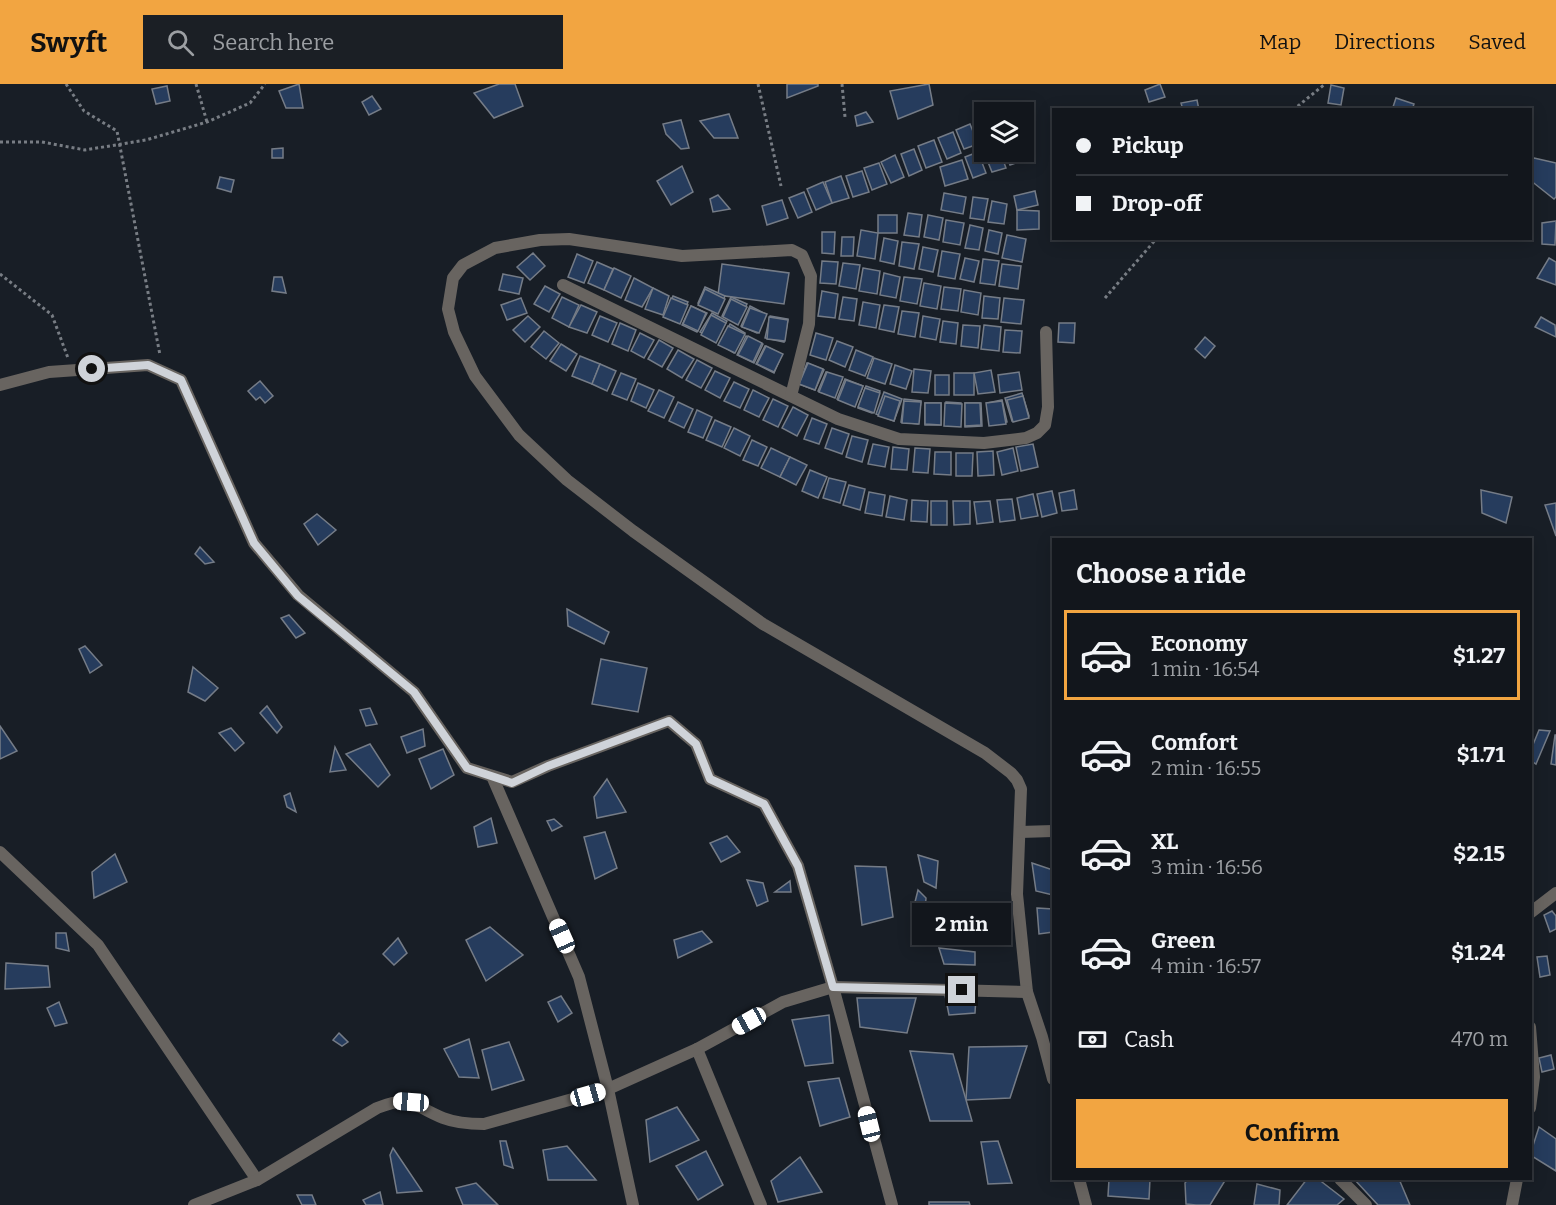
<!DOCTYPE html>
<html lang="en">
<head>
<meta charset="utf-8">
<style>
  :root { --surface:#12161c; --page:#1b1f25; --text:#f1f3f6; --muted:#9c9fa3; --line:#31353b; --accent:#f2a541 }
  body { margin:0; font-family:Bitter,serif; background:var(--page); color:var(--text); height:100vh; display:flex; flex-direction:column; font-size:22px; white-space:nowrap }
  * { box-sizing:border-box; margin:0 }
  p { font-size:20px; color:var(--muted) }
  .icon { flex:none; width:33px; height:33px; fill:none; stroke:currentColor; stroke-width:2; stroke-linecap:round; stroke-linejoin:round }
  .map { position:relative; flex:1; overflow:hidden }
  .details { position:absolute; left:1052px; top:454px; width:480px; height:642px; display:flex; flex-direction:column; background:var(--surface); border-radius:0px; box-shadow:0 3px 15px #0003,0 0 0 2px var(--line) }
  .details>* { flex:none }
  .hud { position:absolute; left:1052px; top:24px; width:480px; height:132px; border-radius:0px; box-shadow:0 3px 15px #0003,0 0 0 2px var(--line); display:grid; align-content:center; height:132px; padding:0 24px; background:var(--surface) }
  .fabs { position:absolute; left:974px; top:18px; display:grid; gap:12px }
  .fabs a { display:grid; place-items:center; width:60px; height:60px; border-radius:0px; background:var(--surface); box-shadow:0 3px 15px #0003,0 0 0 2px var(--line); font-size:30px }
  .end { position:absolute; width:27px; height:27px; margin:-14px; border:8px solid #cfd3d9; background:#111; box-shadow:0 0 0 3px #111 }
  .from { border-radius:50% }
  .bubble { position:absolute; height:42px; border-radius:0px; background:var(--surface); box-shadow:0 3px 15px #0003,0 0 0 2px var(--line); font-size:20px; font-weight:700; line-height:42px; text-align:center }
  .car { position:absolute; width:18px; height:36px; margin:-18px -9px; border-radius:8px; box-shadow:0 0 4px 2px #0007; background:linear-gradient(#fff 24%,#345 0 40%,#fff 0 76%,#345 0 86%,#fff 0) }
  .hud b { display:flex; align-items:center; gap:21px; height:57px; font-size:22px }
  .hud b+b { border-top:2px solid var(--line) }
  .hud i { width:15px; height:15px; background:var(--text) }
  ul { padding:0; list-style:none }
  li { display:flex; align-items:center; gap:18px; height:90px; margin:0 12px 9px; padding:0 12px; border:3px solid transparent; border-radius:0px }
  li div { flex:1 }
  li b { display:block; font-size:22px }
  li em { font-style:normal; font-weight:700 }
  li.active { border-color:var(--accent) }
  li>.icon { width:54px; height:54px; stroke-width:1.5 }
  h2 { padding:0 24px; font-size:27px; line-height:72px }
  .pay { display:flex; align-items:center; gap:15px; height:66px; padding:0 24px; font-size:22px }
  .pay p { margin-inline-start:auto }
  .button { display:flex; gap:12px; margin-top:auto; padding:12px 24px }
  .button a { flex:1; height:69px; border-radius:0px; background:var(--accent); color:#111; font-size:24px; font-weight:700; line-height:69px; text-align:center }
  header { display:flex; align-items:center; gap:36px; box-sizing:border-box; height:84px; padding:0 30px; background:var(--accent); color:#111 }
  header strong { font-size:28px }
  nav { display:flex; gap:33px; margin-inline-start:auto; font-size:21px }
  .search { width:420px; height:54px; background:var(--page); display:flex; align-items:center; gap:15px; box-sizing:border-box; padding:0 21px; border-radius:0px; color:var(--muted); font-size:22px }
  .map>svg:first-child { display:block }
  .building { fill:#263c5d; stroke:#757c87; stroke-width:1.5 }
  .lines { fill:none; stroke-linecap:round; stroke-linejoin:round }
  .path { stroke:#787d84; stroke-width:3; stroke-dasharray:3 3; stroke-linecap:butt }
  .street { stroke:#686460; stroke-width:12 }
  .route { stroke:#cfd3d9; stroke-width:8 }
</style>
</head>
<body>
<header>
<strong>Swyft</strong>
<div class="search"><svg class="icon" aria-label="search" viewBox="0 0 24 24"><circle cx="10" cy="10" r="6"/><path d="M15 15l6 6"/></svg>Search here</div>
<nav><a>Map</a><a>Directions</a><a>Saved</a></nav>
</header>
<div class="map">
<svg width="1556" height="1121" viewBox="0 0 1556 1121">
  <rect width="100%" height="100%" fill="#181e26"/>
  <g class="building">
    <path d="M299,0L303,24H286L279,7Z"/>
    <path d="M499,0H515L523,22L494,34L474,9Z"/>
    <path d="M787,0H818V2L787,14Z"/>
    <path d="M929,0L933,21L898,35L890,7Z"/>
    <path d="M1160,0L1165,13L1149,18L1145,6Z"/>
    <path d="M1331,1L1344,4L1341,21L1328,19Z"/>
    <path d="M167,2L170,17L156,20L152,5Z"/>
    <path d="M372,12L381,25L369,31L362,18Z"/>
    <path d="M1396,14L1414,20L1412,26H1392Z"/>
    <path d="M1197,16L1199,26H1183L1181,19Z"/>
    <path d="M866,28L873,38L857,42L855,32Z"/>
    <path d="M729,30L738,54H714L700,37Z"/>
    <path d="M984,34V58L981,59L973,38Z"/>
    <path d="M681,36L689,64L681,65L666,50L663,40Z"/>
    <path d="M970,40L978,60L964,65L956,46Z"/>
    <path d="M953,48L961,69L947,75L938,54Z"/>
    <path d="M934,56L942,78L926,84L918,62Z"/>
    <path d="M283,64V74H272V65Z"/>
    <path d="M914,65L922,86L909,92L901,70Z"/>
    <path d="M978,68L986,89L973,94L965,73Z"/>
    <path d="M984,68H1000L1006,84L992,88Z"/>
    <path d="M1005,68H1021L1024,76L1010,81Z"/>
    <path d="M895,71L904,93L891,99L881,78Z"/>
    <path d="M1534,74L1556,79V113L1554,115L1530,96V79Z"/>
    <path d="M962,76L968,95L945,102L940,83Z"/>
    <path d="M879,79L887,100L872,106L864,84Z"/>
    <path d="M682,82L693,108L671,121L657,97Z"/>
    <path d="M862,87L869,108L853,113L846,92Z"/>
    <path d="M841,92L849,114L832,119L825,98Z"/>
    <path d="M220,93L234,96L231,108L217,104Z"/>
    <path d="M823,98L832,119L816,126L807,105Z"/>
    <path d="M1035,107L1038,121L1017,126L1014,112Z"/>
    <path d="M804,108L812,128L798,134L789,114Z"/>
    <path d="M944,109L966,113L963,130L941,126Z"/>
    <path d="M718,111L730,125L713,128L710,115Z"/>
    <path d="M973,113L988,115L984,136L970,134Z"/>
    <path d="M782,116L788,134L767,141L762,122Z"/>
    <path d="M992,117L1007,120L1004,140L988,138Z"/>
    <path d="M1017,126L1039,127V145L1017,146Z"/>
    <path d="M908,129L922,131L919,153L904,151Z"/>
    <rect x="878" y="131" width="19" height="18"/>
    <path d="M928,131L943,134L939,156L924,153Z"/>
    <path d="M946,136L964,139L960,161L943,158Z"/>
    <path d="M1556,137L1555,161L1542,160V139Z"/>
    <path d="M970,141L983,144L979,166L965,164Z"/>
    <path d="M861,146L878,149L875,175L857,172Z"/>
    <path d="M989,146L1002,149L998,170L985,167Z"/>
    <path d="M822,148H835L834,170L822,169Z"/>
    <path d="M1007,151L1026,155L1022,178L1002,174Z"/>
    <path d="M842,153H854L853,172H841Z"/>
    <path d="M884,154L898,157L894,180L880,177Z"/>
    <path d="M902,158L919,160L914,185L899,182Z"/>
    <path d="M923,163L938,166L933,188L919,185Z"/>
    <path d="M942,167L960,170L955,195L938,192Z"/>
    <path d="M533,169L545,182L530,196L517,183Z"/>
    <path d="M577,170L593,177L584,199L568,193Z"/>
    <path d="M965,174L979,177L974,198L960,195Z"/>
    <path d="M1549,174L1556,178V201L1537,194Z"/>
    <path d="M983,175L999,177L995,201L980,199Z"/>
    <path d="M822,177L838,178L836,200L820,199Z"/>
    <path d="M597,178L613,185L604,206L588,199Z"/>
    <path d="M843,179L860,181L856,205L839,202Z"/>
    <path d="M722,180L789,189L784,220L718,211Z"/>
    <path d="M1002,180L1021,182L1018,205L999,202Z"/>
    <path d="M614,184L631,192L621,214L604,206Z"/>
    <path d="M863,184L880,187L877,210L859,207Z"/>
    <path d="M884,189L900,193L896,214L880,211Z"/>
    <path d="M503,190L523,194L519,210L499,206Z"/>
    <path d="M274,193H282L286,209L272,207Z"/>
    <path d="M904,193L922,195L917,220L900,217Z"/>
    <path d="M634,194L653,204L642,223L625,216Z"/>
    <path d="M924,199L941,202L937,225L920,222Z"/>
    <path d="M545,202L560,210L549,228L534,220Z"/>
    <path d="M705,203L725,212L718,228L698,219Z"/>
    <path d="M944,203L961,205L958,227L941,225Z"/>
    <path d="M653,204L669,212L663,231L645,225Z"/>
    <path d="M705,205L725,215L718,230L698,221Z"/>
    <path d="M964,206L981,209L978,231L961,228Z"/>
    <path d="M822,207L838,210L835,234L818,232Z"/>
    <path d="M673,212L688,218L679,239L664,233Z"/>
    <path d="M984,212L1000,214L998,235L982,234Z"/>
    <path d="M562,213L579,221L569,243L552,234Z"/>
    <path d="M731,213L747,220L738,239L722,232Z"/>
    <path d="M843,213L857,215L854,237L839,235Z"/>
    <path d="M521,214L527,229L507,236L501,221Z"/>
    <path d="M671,214L688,221L680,240L663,233Z"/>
    <path d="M1004,214L1024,216L1021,240L1001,238Z"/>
    <path d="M731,215L747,223L738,241L723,233Z"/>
    <path d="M863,218L880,221L876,244L859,241Z"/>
    <path d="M581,221L597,228L587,249L569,243Z"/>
    <path d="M884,221L899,223L894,248L879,245Z"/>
    <path d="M691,222L707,229L697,248L682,241Z"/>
    <path d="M691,222L706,229L698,247L683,240Z"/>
    <path d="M750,222L766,230L757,249L741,242Z"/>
    <path d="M750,224L767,230L759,249L742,243Z"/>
    <path d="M902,227L919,229L915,253L898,250Z"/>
    <path d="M712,229L727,237L715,257L700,248Z"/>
    <path d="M711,231L726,239L716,259L701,251Z"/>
    <path d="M528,232L540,243L525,258L513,246Z"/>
    <path d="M600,232L617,239L608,258L592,251Z"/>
    <path d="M770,232L788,235L784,258L765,254Z"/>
    <path d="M923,232L940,235L936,256L920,253Z"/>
    <path d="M769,233L788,236L785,257L767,255Z"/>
    <path d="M1541,233L1555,241L1556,253L1535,243Z"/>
    <path d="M943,237L958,239L956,260L940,258Z"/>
    <path d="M620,239L636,246L628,267L612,260Z"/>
    <path d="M1059,239H1075L1074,259L1058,258Z"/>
    <path d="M730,240L745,249L734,269L719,260Z"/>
    <path d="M963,241L980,242L978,264L961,262Z"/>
    <path d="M984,241L1001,243L999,267L981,265Z"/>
    <path d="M728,242L745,250L735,269L718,261Z"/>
    <path d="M1005,246L1022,247L1020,269L1003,268Z"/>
    <path d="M544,247L559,259L546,275L531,263Z"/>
    <path d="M640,249L654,256L644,274L631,267Z"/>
    <path d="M816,249L833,254L826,276L810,271Z"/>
    <path d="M746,252L763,260L754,279L737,271Z"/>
    <path d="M748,252L762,259L753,278L738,271Z"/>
    <path d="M1205,253L1215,262L1205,274L1195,265Z"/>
    <path d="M659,256L673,264L662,283L648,275Z"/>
    <path d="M837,257L853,263L845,283L829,276Z"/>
    <path d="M561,260L577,270L566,287L550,277Z"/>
    <path d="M765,262L782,270L774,289L756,280Z"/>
    <path d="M766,262L783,270L774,288L757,280Z"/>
    <path d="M678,266L694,275L682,294L667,285Z"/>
    <path d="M856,266L873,273L865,292L849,286Z"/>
    <path d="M580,272L600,280L592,300L572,292Z"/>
    <path d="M874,274L892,280L885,300L867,294Z"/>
    <path d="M697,276L712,284L701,304L686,296Z"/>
    <path d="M807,279L824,286L815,306L799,300Z"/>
    <path d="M808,279L823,285L815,306L799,300Z"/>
    <path d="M600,280L616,287L607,307L592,300Z"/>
    <path d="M895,281L912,287L906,305L890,300Z"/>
    <path d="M914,285L931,287L928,309L912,308Z"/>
    <path d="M991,286L995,308L978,310L974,289Z"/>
    <path d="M715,287L730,294L720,314L705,306Z"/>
    <path d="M826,288L842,295L834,313L818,307Z"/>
    <path d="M827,288L843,293L835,314L819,308Z"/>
    <path d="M1019,288L1022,306L1000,309L998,291Z"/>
    <path d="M621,289L636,295L627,316L612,310Z"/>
    <rect x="954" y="289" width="20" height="22"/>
    <rect x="935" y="291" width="14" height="20"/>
    <path d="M845,295L863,302L855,322L837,315Z"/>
    <path d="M846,296L863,302L855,323L838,316Z"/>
    <path d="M260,297L273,312L265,319L260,313L256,316L248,307Z"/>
    <path d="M734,298L749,305L740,324L724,317Z"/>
    <path d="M638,299L654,306L646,324L631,317Z"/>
    <path d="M866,302L880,307L872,329L858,324Z"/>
    <path d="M865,304L880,309L874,329L858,323Z"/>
    <path d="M659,306L674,313L664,334L648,327Z"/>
    <path d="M753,306L769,314L759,333L744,326Z"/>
    <path d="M884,308L902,315L894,337L876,330Z"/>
    <path d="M1022,309L1029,332L1012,337L1005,314Z"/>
    <path d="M885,312L900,317L894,337L878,332Z"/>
    <path d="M1023,312L1029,334L1013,338L1007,316Z"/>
    <path d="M773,315L788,322L778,343L763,336Z"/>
    <path d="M904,315L921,317L918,340L901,338Z"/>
    <path d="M1002,316L1007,338L992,341L987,319Z"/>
    <path d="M904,317L921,318L919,340L902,339Z"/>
    <path d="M1002,317L1006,340L989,342L986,319Z"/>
    <path d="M678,318L693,325L684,344L669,337Z"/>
    <path d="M946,318L961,319L960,340H945Z"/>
    <rect x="925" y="319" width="16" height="22"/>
    <path d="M925,319H941V341L925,340Z"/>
    <path d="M945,319L962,320L961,343L944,342Z"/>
    <path d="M965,319H981L982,342L965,343Z"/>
    <path d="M965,319H980L981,341L965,342Z"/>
    <path d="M793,323L808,331L797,352L782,344Z"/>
    <path d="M697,326L712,333L703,354L688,348Z"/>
    <path d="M812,334L827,340L819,360L804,355Z"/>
    <path d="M715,336L731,343L722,363L706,356Z"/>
    <path d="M734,344L750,352L740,372L724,364Z"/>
    <path d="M832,344L849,350L842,370L825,364Z"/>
    <path d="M852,352L868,356L862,378L846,373Z"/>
    <path d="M752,356L767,363L758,382L743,376Z"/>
    <path d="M873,360L889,363L885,383L868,380Z"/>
    <path d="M1033,360L1038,383L1021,387L1016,363Z"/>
    <path d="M893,363L909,365L907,386L891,385Z"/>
    <path d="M771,364L790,373L780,393L761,384Z"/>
    <path d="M915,364L930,365L928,389L913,388Z"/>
    <path d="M1013,364L1018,387L1002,391L997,368Z"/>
    <path d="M993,367L994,391L978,392L977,368Z"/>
    <path d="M935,368H951V391L934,390Z"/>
    <path d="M956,369H973L972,392H956Z"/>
    <path d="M790,373L807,381L796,401L780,393Z"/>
    <path d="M810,386L827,393L818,414L802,407Z"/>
    <path d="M829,394L846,398L840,419L823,414Z"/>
    <path d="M849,401L865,405L860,426L843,421Z"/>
    <path d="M1074,406L1077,425L1062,427L1059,409Z"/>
    <path d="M1481,406L1512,413L1506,439L1482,429Z"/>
    <path d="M1052,407L1057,429L1042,433L1037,410Z"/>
    <path d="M869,408L885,411L882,432L865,429Z"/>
    <path d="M1033,410L1038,432L1021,435L1017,414Z"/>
    <path d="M890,412L907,416L904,436L886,433Z"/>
    <path d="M1012,415L1015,436L1000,438L997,416Z"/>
    <path d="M912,416L928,417L927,438L911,437Z"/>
    <rect x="931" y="417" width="16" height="24"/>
    <path d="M953,417H970V440L954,441Z"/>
    <path d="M990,417L993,438L977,440L974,418Z"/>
    <path d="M1556,419V452L1545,421Z"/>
    <path d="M317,430L336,446L318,461L304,440Z"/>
    <path d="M200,463L214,478L205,480L195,470Z"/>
    <path d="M567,525L609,548L604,560L568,542Z"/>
    <path d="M289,531L305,549L296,554L281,534Z"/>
    <path d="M85,562L102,581L90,589L79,565Z"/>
    <path d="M601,575L647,584L638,628L592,620Z"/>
    <path d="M193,583L218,604L205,617L188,608Z"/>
    <path d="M267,622L282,643L277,649L260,629Z"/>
    <path d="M370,624L377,640L366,642L360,626Z"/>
    <path d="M0,642L17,667L0,675Z"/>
    <path d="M231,644L244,659L235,667L219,649Z"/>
    <path d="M423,645L425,662L407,669L401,653Z"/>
    <path d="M1539,646L1550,647L1536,680L1530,676V668Z"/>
    <path d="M1555,651H1556V681L1551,680Z"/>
    <path d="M370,660L390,691L378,703L346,670Z"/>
    <path d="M335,663L346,686L330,688Z"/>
    <path d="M443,665L454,691L431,705L419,675Z"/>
    <path d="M607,695L626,728L597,734L594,713Z"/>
    <path d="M290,709L296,728L287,723L284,712Z"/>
    <path d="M491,734L497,759L478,763L474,743Z"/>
    <path d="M554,735L562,742L552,747L547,737Z"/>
    <path d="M605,748L617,784L595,795L584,753Z"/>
    <path d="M727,752L740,768L721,778L710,759Z"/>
    <path d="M115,770L127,798L94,814L92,788Z"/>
    <path d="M918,771L938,777L936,804L924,798Z"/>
    <path d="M1032,779L1053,786V811L1036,807Z"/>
    <path d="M855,782L886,783L893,833L862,841Z"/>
    <path d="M747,796L763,799L768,817L757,822Z"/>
    <path d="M790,797L791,808H775Z"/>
    <path d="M918,806L926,814L924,838L912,830Z"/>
    <path d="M1037,824L1053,825V848L1039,850Z"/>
    <path d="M1552,827L1556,832V845L1550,848L1544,831Z"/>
    <path d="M490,843L523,871L486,897L466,856Z"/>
    <path d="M702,847L712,858L678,874L674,856Z"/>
    <path d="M56,849H66L69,867L56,864Z"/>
    <path d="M398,854L407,869L394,881L383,870Z"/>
    <path d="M939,864L975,868V881L944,880Z"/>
    <path d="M1547,872L1550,891L1540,893L1537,873Z"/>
    <path d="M6,879L48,882L50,903L5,905Z"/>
    <path d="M945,911L976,913L975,929L949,931Z"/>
    <path d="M561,912L572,929L558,938L548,918Z"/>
    <path d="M857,914H916L907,949L860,943Z"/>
    <path d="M59,918L67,939L55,942L47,924Z"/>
    <path d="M829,931L833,979L805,982L792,936Z"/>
    <path d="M339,949L348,958L342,962L333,956Z"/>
    <path d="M469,955L479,994L459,993L444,965Z"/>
    <path d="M509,958L524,996L492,1006L482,966Z"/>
    <path d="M1027,962L1010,1014L966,1016L969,963Z"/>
    <path d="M910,967L953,970L972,1037H930Z"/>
    <path d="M1551,971L1554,985L1542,988L1539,974Z"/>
    <path d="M839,994L850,1033L820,1042L808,998Z"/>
    <path d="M677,1023L699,1056L650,1078L646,1036Z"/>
    <path d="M1539,1043L1556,1055V1087L1530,1071Z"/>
    <path d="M500,1057H506L513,1084L504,1081Z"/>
    <path d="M998,1057L1012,1099L988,1100L981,1058Z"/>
    <path d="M567,1062L596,1096H548L543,1066Z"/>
    <path d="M393,1064L422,1107L397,1109L390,1071Z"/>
    <path d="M706,1067L723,1101L698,1116L676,1082Z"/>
    <path d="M800,1073L822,1108L778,1118L771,1097Z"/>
    <path d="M1109,1095H1150L1149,1115L1108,1112Z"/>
    <path d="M1188,1095H1226L1210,1121H1196L1186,1120L1185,1099Z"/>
    <path d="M1307,1095H1318L1344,1115L1337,1121H1287Z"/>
    <path d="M1354,1095H1399L1410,1121H1378Z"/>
    <path d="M476,1099L498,1121H463L456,1104Z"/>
    <path d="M1257,1100L1280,1106L1279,1121H1254Z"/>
    <path d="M380,1108L383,1121H366L363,1116Z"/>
    <path d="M297,1111H312L316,1121H302Z"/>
    <path d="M929,1118H969L970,1121H929Z"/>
  </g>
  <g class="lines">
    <g class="path">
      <path d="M66,0L84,27L117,47L160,271"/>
      <path d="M196,0L207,38"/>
      <path d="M758,0L781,102"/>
      <path d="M842,0L845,33"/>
      <path d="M1293,26L1325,0"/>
      <path d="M0,58H42L85,66L146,56L207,38L250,19L265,0"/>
      <path d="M0,190L52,231L68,274"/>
      <path d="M1105,214L1157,154"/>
    </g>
    <g class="street">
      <path d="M563,201L838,335L899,355L984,359L1026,354L1037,349L1045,341L1048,323L1046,248"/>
      <path d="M0,301L49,288L148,281L181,296L254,459L298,511L414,608L467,684L512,698L548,682L669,637L696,660L710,695L764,720L798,782L833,903L892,1121"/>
      <path d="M791,312L809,240L811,192L802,171L792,166L682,172L569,155L540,156L495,164L463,181L453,194L448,225L454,248L475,292L519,351L567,396L633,447L763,540L985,669L1011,689L1017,696L1021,705L1017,810L1027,908L1042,953L1053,995"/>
      <path d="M492,692L579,893L608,1005L633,1121"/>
      <path d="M1020,748L1053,747"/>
      <path d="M0,768L98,861L257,1096"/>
      <path d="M1530,829L1556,809"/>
      <path d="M1530,943L1534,993L1530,1024"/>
      <path d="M697,965L761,1121"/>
      <path d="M1079,1095L1086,1121"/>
      <path d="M1340,1095L1366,1121"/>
      <path d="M194,1121L257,1096L377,1024C413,1010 411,1021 443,1034C456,1039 470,1040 484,1040L608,1005L697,965L783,918L833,903L1027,908"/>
      <path d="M1512,1121L1517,1095"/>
    </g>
  </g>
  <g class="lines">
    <path class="route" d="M92,285L148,281L181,296L254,459L298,512L414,608L467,684L512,699L548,682L669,637L696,660L710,695L764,720L798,782L833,903L962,906"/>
  </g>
</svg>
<div class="fabs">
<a><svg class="icon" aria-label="layers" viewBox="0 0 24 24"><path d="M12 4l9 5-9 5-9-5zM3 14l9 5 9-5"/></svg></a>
</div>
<i class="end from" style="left:92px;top:285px"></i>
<i class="end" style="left:962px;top:906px"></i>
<div class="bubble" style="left:912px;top:819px;width:99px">2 min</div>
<i class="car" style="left:562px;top:852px;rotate:336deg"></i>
<i class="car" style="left:749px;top:937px;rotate:241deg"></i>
<i class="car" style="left:588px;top:1011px;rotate:74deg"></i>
<i class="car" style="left:411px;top:1018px;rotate:274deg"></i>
<i class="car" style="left:869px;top:1040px;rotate:346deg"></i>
<div class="hud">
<b><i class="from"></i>Pickup</b>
<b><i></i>Drop-off</b>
</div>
<section class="details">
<h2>Choose a ride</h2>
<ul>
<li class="active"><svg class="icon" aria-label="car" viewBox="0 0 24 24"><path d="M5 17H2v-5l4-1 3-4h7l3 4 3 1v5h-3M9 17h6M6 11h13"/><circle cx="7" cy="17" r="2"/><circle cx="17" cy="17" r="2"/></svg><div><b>Economy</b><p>1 min · 16:54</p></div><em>$1.27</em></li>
<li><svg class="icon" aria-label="car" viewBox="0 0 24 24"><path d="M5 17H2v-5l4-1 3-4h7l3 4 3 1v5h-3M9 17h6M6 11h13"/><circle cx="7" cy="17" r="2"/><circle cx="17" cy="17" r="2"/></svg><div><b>Comfort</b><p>2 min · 16:55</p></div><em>$1.71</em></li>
<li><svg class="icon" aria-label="car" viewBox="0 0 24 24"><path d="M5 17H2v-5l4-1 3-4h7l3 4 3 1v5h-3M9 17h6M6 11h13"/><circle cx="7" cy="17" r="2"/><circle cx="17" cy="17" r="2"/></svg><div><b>XL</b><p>3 min · 16:56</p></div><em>$2.15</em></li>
<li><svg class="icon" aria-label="car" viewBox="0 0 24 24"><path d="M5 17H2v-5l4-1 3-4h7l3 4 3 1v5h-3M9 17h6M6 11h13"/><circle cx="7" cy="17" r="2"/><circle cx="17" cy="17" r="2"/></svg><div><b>Green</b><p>4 min · 16:57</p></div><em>$1.24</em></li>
</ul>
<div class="pay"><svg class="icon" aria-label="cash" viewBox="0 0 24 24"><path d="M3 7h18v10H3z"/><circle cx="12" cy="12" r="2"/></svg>Cash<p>470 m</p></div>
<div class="button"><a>Confirm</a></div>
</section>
</div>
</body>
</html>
